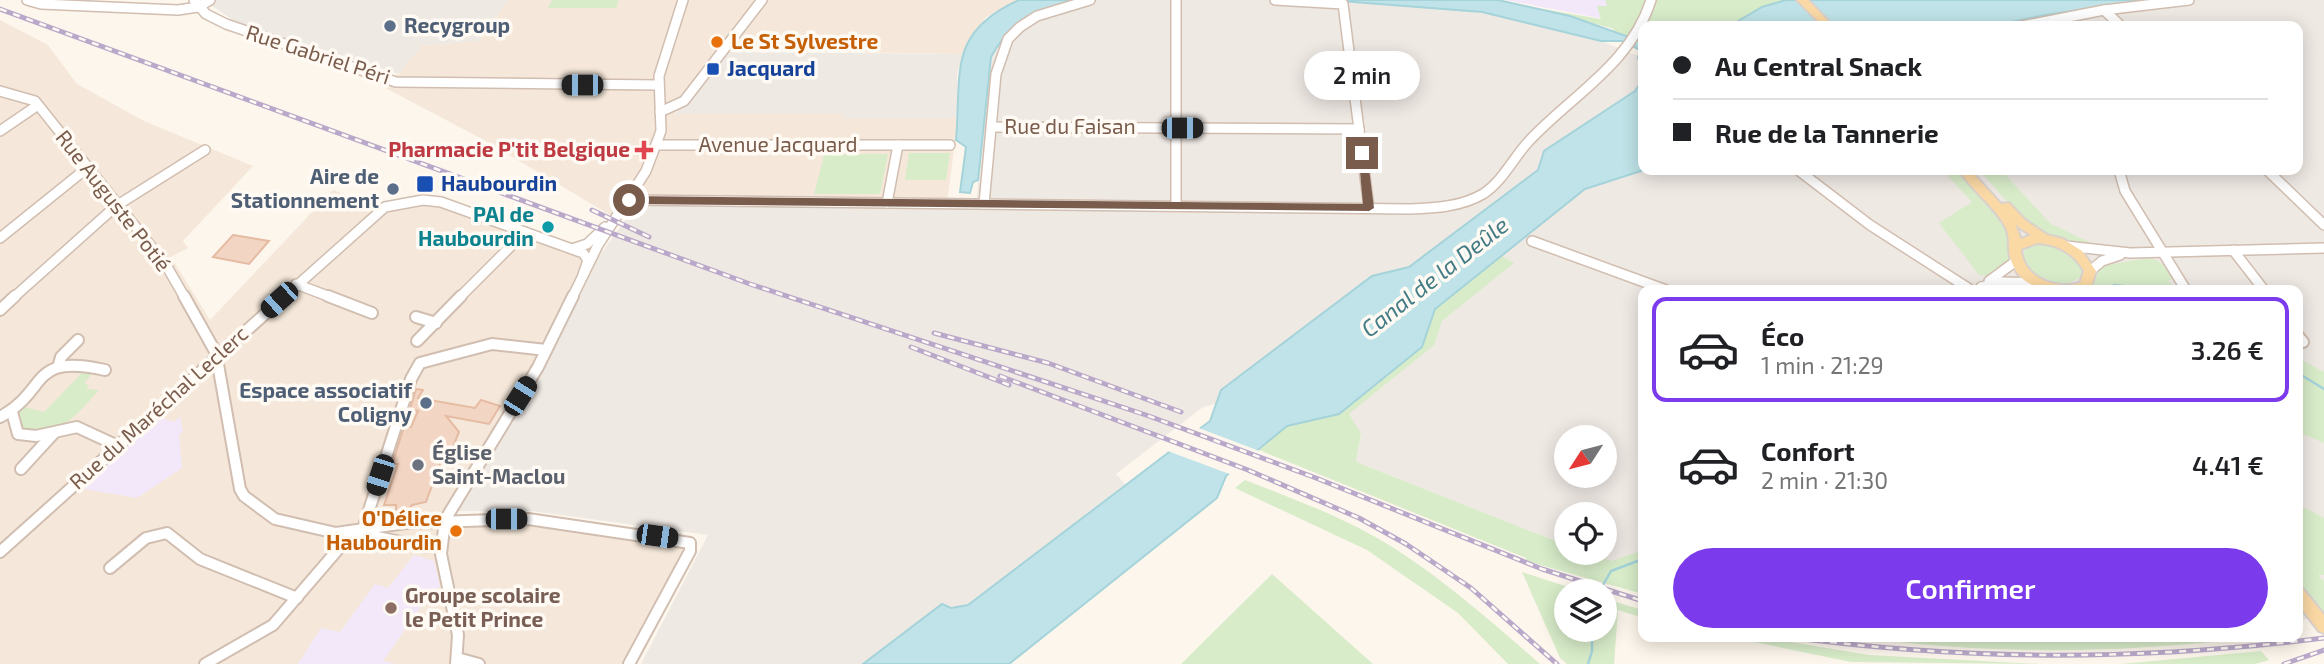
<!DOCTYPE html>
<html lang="fr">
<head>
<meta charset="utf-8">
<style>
  :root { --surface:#fff; --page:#f6f6f6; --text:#202124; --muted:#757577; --line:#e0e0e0; --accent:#7c3aed }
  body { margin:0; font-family:"Exo 2",sans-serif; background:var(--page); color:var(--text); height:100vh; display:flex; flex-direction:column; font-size:26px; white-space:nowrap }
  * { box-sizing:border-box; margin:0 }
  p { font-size:23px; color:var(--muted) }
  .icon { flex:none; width:38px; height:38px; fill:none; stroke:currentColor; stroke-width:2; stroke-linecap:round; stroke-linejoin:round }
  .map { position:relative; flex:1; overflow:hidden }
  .sheet { position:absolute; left:1638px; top:285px; width:665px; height:357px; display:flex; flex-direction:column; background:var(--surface); border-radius:14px; box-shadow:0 4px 18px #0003 }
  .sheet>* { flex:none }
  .top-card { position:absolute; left:1638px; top:21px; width:665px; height:154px; border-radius:14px; box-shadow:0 4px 18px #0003; display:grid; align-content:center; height:154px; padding:0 35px; background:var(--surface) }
  .needle { width:46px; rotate:234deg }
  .controls { position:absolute; left:1554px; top:425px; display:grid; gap:14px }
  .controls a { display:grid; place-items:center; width:63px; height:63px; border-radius:50%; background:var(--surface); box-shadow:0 4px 18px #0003; font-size:35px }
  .end { position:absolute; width:32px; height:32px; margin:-16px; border:9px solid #7a5c4d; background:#fff; box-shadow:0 0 0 4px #fff }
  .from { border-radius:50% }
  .bubble { position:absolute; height:49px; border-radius:24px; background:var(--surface); box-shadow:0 4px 18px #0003; font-size:23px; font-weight:600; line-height:49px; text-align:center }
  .car { position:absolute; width:21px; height:42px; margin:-21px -10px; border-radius:9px; box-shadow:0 0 5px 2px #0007; background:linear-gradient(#222 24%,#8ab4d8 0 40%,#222 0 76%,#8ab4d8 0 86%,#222 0) }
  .top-card b { display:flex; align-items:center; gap:24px; height:66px; font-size:26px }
  .top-card b+b { border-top:2px solid var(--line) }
  .top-card i { width:18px; height:18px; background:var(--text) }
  ul { padding:12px 0 0; list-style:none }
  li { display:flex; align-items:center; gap:21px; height:105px; margin:0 14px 10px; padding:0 21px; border:4px solid transparent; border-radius:14px }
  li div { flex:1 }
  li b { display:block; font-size:26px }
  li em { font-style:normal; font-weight:600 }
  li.on { border-color:var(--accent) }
  li>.icon { width:63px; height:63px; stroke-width:1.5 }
  .primary-button { display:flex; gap:14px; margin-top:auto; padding:14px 35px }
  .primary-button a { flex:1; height:80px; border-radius:42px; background:var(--accent); color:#fff; font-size:28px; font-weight:600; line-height:80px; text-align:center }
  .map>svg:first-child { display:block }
  .residential { fill:#f5e8da }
  .industrial { fill:#efe9e4; fill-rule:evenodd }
  .education { fill:#f3e8fa }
  .green { fill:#d8ecc9 }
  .water { fill:#bfe3e8; stroke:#a5d3da; stroke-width:2 }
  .pier { fill:#fdf6ec }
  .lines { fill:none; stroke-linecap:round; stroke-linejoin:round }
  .stream { stroke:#a5d3da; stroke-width:2.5 }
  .building { fill:#f3d5c3; stroke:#e6bba3; stroke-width:2 }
  .minor-far1-casing { stroke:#d1beb0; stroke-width:12 }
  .minor-casing { stroke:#d1beb0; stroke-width:14 }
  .major-casing { stroke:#dad1cd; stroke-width:4 }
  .minor-far1 { stroke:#fff; stroke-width:9 }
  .minor { stroke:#fff; stroke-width:10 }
  .major { fill:#fbd9a5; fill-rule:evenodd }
  .rail-casing { stroke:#b9a8c9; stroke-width:5 }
  .rail { stroke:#fffaf3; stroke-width:2.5; stroke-dasharray:7; stroke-linecap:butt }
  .route { fill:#7a5c4d }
  .service-dot { fill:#5c6f8a; stroke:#fffaf3; stroke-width:2.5 }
  .food-dot { fill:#e8710a; stroke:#fffaf3; stroke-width:2.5 }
  .transit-dot { fill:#1a4fb4; stroke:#fffaf3; stroke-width:2.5 }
  .health-dot { fill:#e0444e; stroke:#fffaf3; stroke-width:2.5 }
  .culture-dot { fill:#0f9aa8; stroke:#fffaf3; stroke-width:2.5 }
  .worship-dot { fill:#6b7280; stroke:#fffaf3; stroke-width:2.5 }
  .education-dot { fill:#8d6e63; stroke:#fffaf3; stroke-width:2.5 }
  .labels { text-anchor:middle; stroke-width:7; stroke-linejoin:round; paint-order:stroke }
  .service-label { font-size:21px; font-weight:bold; fill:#4e5e75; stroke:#fffaf3; text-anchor:end }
  .food-label { font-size:21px; font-weight:bold; fill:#c56008; stroke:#fffaf3; text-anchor:start }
  .street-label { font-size:21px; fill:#7a5c4d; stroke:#fffaf3 }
  .transit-label { font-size:21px; font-weight:bold; fill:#164399; stroke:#fffaf3; text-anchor:start }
  .health-label { font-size:21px; font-weight:bold; fill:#be3a42; stroke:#fffaf3; text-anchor:end }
  .culture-label { font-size:21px; font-weight:bold; fill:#0d838f; stroke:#fffaf3; text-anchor:end }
  .worship-label { font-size:21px; font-weight:bold; fill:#5b616d; stroke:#fffaf3; text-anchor:start }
  .education-label { font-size:21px; font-weight:bold; fill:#785e54; stroke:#fffaf3; text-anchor:start }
  .water-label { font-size:23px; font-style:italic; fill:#437c86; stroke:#fffaf3 }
</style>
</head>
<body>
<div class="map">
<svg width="2324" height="664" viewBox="0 0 2324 664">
  <rect width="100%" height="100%" fill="#fdf6ec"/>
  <g class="residential">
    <path d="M509,0H1019L985,18L963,54L718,50L675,105L676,114H843L842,118H958L947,204L639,201L645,191L629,192L610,215L484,140L376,83L399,74L421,46L478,41Z"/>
    <path d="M0,20L48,45L77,84L144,121L253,166L183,241L188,248L171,257L210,320L333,190L376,205L384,212L437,203L527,238L598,260L548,352L446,520L695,538L631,664H0Z"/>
  </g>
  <g class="industrial">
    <path d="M203,0H509L478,41L421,46L399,74L236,22Z"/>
    <path d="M1079,0H1328L1433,6L1520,19L1601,41L1643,58V170H2298V26H1978L2078,0H2324V617L2298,620V290H1643V572L1590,553H1605V514H1566V545L1356,462L1361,433L1310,379L1203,407L1116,474L1125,484L968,605L959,608L942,604L863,664H641L708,535L532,511H458L547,362L600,255L639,201L976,204L991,56L1005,35L1023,21ZM1566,438H1605V476H1566Z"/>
    <path d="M727,52L963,54L957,74L958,118H841L842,114H675Z"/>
  </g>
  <g class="education">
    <path d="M1506,0H1619L1624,13L1604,19Z"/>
    <path d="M159,417L174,422L180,417L183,432L179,435L182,468L137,498L84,489V485Z"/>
    <path d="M414,555L434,561L440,587L432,591L383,661L396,664H298L321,628L340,632L375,584L388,588Z"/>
  </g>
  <g class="green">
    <path d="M552,0H619L616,8H548Z"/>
    <path d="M1605,0H1786L1762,7L1730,26H1643V42L1623,36L1611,28L1531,7L1601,19L1597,6H1607Z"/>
    <path d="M826,148L827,154H888L880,194H814Z"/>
    <path d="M909,153H950L946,180H905Z"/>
    <path d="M1942,170H1956L2003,221L2013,243L2008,264L1987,276L1979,275L1939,223L1972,202Z"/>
    <path d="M1979,170H2001L2051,224L2102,248C2033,241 2022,218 1979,170Z"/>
    <path d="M2037,243C2057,245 2069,251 2083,267L2082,277L2064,285L2035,275L2022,257L2027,246Z"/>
    <path d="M1502,256L1514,263L1442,321L1434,345L1349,414L1361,433L1356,462L1566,545V553H1590L1612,561L1643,550V594L1526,561V558L1259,450L1287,426L1339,414L1422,347L1434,309Z"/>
    <path d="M2148,258C2161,261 2168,267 2174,279L2168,280L2177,290H2091L2101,266Z"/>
    <path d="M2298,358L2324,372V443L2298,432Z"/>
    <path d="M62,369L92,373L84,384L89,385L86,389L99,390C80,411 53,446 21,428L17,411L20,406L44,412L81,374Z"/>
    <path d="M1245,480C1296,500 1351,520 1397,550C1448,583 1494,624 1540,664H1508L1458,613L1367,550L1235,488Z"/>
    <path d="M2298,504L2324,518V575H2318L2324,581V615L2298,583Z"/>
    <path d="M1522,572L1581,591L1566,592V630H1605V599L1643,610V618L1618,610L1614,664H1567L1560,658Z"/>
    <path d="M1272,574L1373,664H1181Z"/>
    <path d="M1730,637H1759L1869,655L2040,664L1851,662Z"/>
    <path d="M1858,637H2253C2122,654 1989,655 1858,637Z"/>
    <path d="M2261,651L2269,660L2255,664H2121Z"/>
  </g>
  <g class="water">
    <path d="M1019,0H1079C1042,12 1010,20 991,57L978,180L973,182L970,193L960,192L966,147L956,140C962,74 946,33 1019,0Z"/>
    <path d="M1328,0H1498L1570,16L1643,42V70L1638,58L1640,50L1623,41H1601L1482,12Z"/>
    <path d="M1786,0H2149L2045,15L1991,26H1730L1762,7Z"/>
    <path d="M1643,79L1644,170L1585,189L1435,309L1422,347L1339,414L1287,426L1226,476L1217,498L1009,664H863L942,604L951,608L968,605L1210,421L1221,390L1372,276L1409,267L1538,170L1544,151L1635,91Z"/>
  </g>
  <path class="pier" d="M1196,427L1262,452L1232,475L1165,450Z"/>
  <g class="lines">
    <g class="stream">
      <path d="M2114,285L2158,290"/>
      <path d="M2298,373L2324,389"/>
      <path d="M1599,592L1611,571L1643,559"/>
      <path d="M2014,637L2015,640"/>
      <path d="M1588,664L1592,651V630"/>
    </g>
  </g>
  <g class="building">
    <path d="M233,235L269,241L249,264L213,257Z"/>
    <path d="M416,389L423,390L418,398L475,408L481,400L500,406L489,424L446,416L459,432L448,459L441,461L426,502L412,505L408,510L396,511V505H384L398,464H392L404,427H411L418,411L410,409Z"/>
  </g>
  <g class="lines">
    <g class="minor-far1-casing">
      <g id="minor-far1">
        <path d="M27,0L41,4L178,10L198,7L210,0"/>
        <path d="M194,0L206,14L226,24L396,82L658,85"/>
        <path d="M1176,0V206"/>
        <path d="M1275,0L1343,4L1369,208"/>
        <path d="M2104,10L2121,26"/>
        <path d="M2022,26L2104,10L2189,0"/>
        <path d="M0,91L35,101L166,265L185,298"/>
        <path d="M660,112L684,101L762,0"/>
        <path d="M992,127L1359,129"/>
        <path d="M0,131L38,105"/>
        <path d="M657,145H950"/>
        <path d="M1798,170L1870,225L1971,290"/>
        <path d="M2119,170L2125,191L2186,290"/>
        <path d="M2267,170L2324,225"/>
        <path d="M629,200L1409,209C1434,208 1461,207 1483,194C1503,181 1513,158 1529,141C1572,95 1631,64 1651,0"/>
        <path d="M887,203L898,145"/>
        <path d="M984,204L996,74L1008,39L1020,27L1037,16L1090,0"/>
        <path d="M0,238L87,168"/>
        <path d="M1532,241L1666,290"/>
        <path d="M2066,246L2130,253L2324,248"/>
        <path d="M572,249L587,244L605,227"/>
        <path d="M2233,250L2264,290"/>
        <path d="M2090,271L2102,261L2120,255"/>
        <path d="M1989,281L2016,261"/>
        <path d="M296,284L333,298"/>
        <path d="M1981,287L2002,282L2039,283"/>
        <path d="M13,298L116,206L205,150"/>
        <path d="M283,298L385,207L423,200L441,202L583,253L588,260L583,275"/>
        <path d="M459,298L525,232"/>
        <path d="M572,298L598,245L646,171L661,131L659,76L683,0"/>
      </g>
    </g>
    <g class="minor-casing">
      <g id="minor">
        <path d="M184,296L216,353L240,489L244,496L275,519L336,533L406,523L528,519L690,543V551L629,664"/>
        <path d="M328,296L372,313"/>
        <path d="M0,310L15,296"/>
        <path d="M416,317L436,323"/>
        <path d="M2298,336L2303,342"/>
        <path d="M417,341L461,296"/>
        <path d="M59,364L61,357L78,340"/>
        <path d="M12,412L18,434L36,436L77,427L118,446"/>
        <path d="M0,417C50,390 28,353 105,370"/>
        <path d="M21,469L54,433"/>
        <path d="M363,529L411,379L420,363L492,344L546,350"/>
        <path d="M353,532L425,547L441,545"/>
        <path d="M0,552L285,296"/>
        <path d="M110,568L146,538L167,533L200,559L297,598"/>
        <path d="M457,658L479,664"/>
        <path d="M205,664L273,625L353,532"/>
        <path d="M456,664L458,635L441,554L445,520L538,367L573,296"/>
      </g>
    </g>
    <g class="major-casing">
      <g id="major">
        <path d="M1797,0H1808L1833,26H1823Z"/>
        <path d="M1959,170H1970L2001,204L2009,203L2025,220L2047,235L2063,239L2082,251L2096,271L2090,290C2059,290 2023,296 2011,260C2007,250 2011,239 2006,228C1995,206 1972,191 1959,170ZM2015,224L2017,226L2031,235L2021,239ZM2037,243C2057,244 2074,253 2084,271L2080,283C2055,290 2023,278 2021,249Z"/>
        <path d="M2298,588L2303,589L2324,615V633L2319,631L2298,604Z"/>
      </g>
    </g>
    <use href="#minor-far1" class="minor-far1"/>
    <use href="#minor" class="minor"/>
    <use href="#major" class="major"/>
    <g class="rail-casing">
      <g id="rail">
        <path d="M0,9L750,284L1146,415L1316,478L1542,569L1643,601"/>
        <path d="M592,210L649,237"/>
        <path d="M934,333L1048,363L1181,412"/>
        <path d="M911,347L1009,385"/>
        <path d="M1000,376L1248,470L1359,518L1406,544L1471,588L1557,664"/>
        <path d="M1788,637C1972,661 2139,661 2324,638"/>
        <path d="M2284,664L2324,650"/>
      </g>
    </g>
    <use href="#rail" class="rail"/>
  </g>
  <path class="route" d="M1358,150L1367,153L1374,208L1369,211L629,204L624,200L629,196L1363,204Z"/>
  <g class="service-dot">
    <circle cx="390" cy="26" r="7"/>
    <circle cx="393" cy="189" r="7"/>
    <circle cx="426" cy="403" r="7"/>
  </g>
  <g class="food-dot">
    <circle cx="717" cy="42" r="7"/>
    <circle cx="456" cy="531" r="7"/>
  </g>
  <g class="transit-dot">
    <rect x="706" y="62" width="14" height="14" rx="3.5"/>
    <rect x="416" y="175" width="18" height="18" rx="3.5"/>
  </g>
  <path class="health-dot" d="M640.5 139.5h7v7h7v7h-7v7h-7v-7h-7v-7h7z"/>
  <circle class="culture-dot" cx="548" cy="227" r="7"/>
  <circle class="worship-dot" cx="418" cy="465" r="7"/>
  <circle class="education-dot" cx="391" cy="608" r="7"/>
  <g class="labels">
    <g class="service-label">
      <text x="404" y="33" text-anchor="start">Recygroup</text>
      <text x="379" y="184">Aire de<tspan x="379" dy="24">Stationnement</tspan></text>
      <text x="412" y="398">Espace associatif<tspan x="412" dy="24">Coligny</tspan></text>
    </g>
    <g class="food-label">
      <text x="731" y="49">Le St Sylvestre</text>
      <text x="442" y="526" text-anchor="end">O'Délice<tspan x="442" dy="24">Haubourdin</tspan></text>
    </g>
    <g class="street-label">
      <text transform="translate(318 55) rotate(18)" y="7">Rue Gabriel Péri</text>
      <text x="1070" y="134">Rue du Faisan</text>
      <text x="778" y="152">Avenue Jacquard</text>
      <text transform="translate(113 201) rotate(52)" y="7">Rue Auguste Potié</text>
      <text transform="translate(159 408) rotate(-42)" y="7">Rue du Maréchal Leclerc</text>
    </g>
    <g class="transit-label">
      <text x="727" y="76">Jacquard</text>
      <text x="441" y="191">Haubourdin</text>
    </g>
    <g class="health-label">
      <text x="630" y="157">Pharmacie P'tit Belgique</text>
    </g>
    <g class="culture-label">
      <text x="534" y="222">PAI de<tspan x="534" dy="24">Haubourdin</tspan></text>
    </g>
    <g class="worship-label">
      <text x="432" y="460">Église<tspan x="432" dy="24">Saint-Maclou</tspan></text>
    </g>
    <g class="education-label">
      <text x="405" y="603">Groupe scolaire<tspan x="405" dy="24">le Petit Prince</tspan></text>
    </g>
    <g class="water-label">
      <text transform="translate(1435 277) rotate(-38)" y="8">Canal de la Deûle</text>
    </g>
  </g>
</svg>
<div class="controls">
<a><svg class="needle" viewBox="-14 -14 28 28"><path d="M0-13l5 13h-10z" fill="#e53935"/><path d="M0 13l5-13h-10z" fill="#757577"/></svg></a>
<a><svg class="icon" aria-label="locate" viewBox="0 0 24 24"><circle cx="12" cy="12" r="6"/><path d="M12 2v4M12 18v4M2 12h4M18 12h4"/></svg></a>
<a><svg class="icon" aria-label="layers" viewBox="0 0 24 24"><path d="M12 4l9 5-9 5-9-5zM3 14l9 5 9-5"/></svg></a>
</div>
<i class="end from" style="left:629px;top:200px"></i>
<i class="end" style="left:1362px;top:153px"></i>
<div class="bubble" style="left:1304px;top:51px;width:116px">2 min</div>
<i class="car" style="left:582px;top:85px;rotate:270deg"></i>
<i class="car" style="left:1182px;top:128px;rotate:90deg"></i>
<i class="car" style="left:279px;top:300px;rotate:228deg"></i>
<i class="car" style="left:520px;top:396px;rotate:32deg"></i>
<i class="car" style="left:380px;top:475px;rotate:198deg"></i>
<i class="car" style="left:506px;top:519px;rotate:90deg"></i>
<i class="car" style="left:657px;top:536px;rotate:98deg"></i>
<div class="top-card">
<b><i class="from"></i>Au Central Snack</b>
<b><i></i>Rue de la Tannerie</b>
</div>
<section class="sheet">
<ul>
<li class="on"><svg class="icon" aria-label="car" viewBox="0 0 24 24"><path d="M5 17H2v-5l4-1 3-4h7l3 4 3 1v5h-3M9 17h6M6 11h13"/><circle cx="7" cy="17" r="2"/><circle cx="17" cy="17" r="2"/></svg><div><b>Éco</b><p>1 min · 21:29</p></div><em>3.26 €</em></li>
<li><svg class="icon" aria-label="car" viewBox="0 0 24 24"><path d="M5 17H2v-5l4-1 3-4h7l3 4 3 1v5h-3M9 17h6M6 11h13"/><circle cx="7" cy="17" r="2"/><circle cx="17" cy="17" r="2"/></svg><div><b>Confort</b><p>2 min · 21:30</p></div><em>4.41 €</em></li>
</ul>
<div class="primary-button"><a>Confirmer</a></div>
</section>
</div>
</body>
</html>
